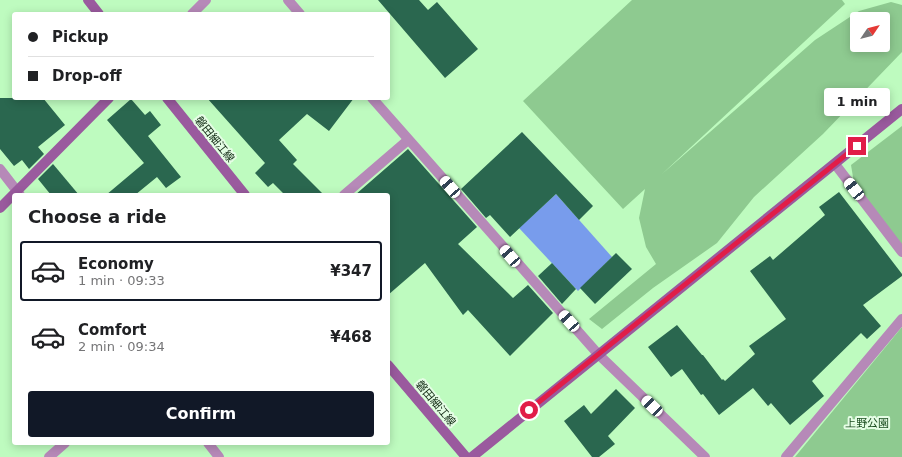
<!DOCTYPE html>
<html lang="en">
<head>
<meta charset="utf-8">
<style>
  :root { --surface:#fff; --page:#f6f6f6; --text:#202124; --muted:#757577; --line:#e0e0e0; --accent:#111827 }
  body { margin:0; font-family:"DejaVu Sans","Noto Sans JP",sans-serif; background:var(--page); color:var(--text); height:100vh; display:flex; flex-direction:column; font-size:15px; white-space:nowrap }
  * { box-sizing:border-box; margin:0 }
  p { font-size:13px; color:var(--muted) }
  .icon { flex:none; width:22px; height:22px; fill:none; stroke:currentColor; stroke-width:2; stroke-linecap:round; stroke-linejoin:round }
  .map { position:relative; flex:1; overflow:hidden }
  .side { position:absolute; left:12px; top:193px; width:378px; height:252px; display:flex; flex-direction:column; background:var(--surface); border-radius:4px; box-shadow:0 2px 10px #0003 }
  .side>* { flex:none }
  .guide { position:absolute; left:12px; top:12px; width:378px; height:88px; border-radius:4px; box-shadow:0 2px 10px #0003; display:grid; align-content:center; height:88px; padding:0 16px; background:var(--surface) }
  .needle { width:26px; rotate:55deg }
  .controls { position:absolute; left:850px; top:12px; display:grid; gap:8px }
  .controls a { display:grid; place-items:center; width:40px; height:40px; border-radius:4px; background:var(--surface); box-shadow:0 2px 10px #0003; font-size:20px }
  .end { position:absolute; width:18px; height:18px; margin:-9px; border:5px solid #e11d48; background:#fff; box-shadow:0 0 0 2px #fff }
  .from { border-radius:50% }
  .bubble { position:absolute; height:28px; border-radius:4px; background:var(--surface); box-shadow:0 2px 10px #0003; font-size:13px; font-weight:700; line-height:28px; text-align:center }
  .car { position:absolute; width:12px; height:24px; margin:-12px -6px; border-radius:5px; box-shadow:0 0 3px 1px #0007; background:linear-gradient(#fff 24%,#345 0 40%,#fff 0 76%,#345 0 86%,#fff 0) }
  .guide b { display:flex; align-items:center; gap:14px; height:38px; font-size:15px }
  .guide b+b { border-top:1px solid var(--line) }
  .guide i { width:10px; height:10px; background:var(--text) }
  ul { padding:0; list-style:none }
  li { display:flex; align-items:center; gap:12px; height:60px; margin:0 8px 6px; padding:0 8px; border:2px solid transparent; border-radius:4px }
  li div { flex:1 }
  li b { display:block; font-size:15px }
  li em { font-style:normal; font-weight:700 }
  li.current { border-color:var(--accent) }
  li>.icon { width:36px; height:36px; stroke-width:1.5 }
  h2 { padding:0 16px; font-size:18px; line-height:48px }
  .action { display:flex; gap:8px; margin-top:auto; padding:8px 16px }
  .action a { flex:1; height:46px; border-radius:4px; background:var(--accent); color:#fff; font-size:16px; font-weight:700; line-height:46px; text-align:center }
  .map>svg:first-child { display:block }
  .green { fill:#8eca90; fill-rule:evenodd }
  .water { fill:#789cec }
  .building { fill:#2a674f }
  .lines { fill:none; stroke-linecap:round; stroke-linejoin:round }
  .street { stroke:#b689b8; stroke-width:10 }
  .secondary { stroke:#9a5a9e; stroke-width:10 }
  .route { stroke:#e11d48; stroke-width:5 }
  .labels { text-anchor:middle; stroke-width:4; stroke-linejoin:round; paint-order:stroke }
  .street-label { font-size:11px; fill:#112913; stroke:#e5fde5 }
  .park-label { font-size:11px; fill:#194c1e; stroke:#e5fde5 }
</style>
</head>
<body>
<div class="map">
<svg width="902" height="457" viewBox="0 0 902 457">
  <rect width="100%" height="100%" fill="#befbbf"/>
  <g class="green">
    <path d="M632,0H842L845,4L662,174L815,40L859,11L891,2L902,5V52L823,134L754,197L717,243L653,288L602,329L589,319L656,264L646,247L639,218L645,189L623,209L523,101ZM857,19H883V45H857Z"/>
    <path d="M902,126V245L854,183L851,165Z"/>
    <path d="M902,327V457H795Z"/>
  </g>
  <path class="water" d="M556,194L612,257L578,291L519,228Z"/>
  <g class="building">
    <path d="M378,0H419L428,10L437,2L478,49L445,78Z"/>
    <path d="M0,98H43L65,125L38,147L44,154L29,169L22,160L14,166L0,149Z"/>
    <path d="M207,98H354L329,131L307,114L279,140L297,160L293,164L324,195H285L273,183L268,187L255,173L265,163Z"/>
    <path d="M131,99L145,115L150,111L161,125L148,136L181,177L166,188L157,177L135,195H106L144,163L107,120Z"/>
    <path d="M522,132L593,206L579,220L556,194L510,237L490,215L486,218L461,189Z"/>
    <path d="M408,149L477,227L458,244L513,298L528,285L553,313L510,356L468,310L463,315L425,263L388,295V195H355Z"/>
    <path d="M53,164L79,195H51L38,179Z"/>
    <path d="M839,192L902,274V276L863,305L881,326L867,339L861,333L812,381L824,396L790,425L771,403L768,406L753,388L719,415L703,394L701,395L682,369L671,377L648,347L677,325L702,355H703L722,380L723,379L725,381L755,354L749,346L786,319L750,271L770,256L773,260L825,215L819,207Z"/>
    <path d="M616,253L632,269L595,304L580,288Z"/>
    <path d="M552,263L576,289L562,304L538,276Z"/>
    <path d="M616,389L635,408L608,436L615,444L599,457H592L564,421L584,405L591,414Z"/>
  </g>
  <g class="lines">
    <g class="street">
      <path d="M288,0L300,14"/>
      <path d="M192,14L206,0"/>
      <path d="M372,98L598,354L705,457"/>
      <path d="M835,164L902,252"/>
      <path d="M0,169L20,195"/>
      <path d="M344,195L408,140"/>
      <path d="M208,443L219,457"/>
      <path d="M49,457L65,443"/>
      <path d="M786,457L902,319"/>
    </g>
    <g class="secondary">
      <path d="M88,0L99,14"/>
      <path d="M167,98L245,195"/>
      <path d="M0,208L109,98"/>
      <path d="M388,365L466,457"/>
      <path d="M472,457L902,109"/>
    </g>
  </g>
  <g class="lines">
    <path class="route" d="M529,410L857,146"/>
  </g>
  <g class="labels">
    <g class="street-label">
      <text transform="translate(215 139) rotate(51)" y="4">磐田細江線</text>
      <text transform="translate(436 403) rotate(50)" y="4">磐田細江線</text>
    </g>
    <g class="park-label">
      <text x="867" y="427">上野公園</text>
    </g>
  </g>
</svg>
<div class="controls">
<a><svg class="needle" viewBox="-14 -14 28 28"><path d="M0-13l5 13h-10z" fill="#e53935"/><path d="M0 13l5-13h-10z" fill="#757577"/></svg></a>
</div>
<i class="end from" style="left:529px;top:410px"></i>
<i class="end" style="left:857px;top:146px"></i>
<div class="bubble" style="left:824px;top:88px;width:66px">1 min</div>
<i class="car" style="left:450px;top:187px;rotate:319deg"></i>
<i class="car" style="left:854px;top:189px;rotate:322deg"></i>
<i class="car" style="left:510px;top:256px;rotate:319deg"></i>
<i class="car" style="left:569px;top:321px;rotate:318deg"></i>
<i class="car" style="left:652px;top:406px;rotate:314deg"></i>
<div class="guide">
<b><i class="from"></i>Pickup</b>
<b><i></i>Drop-off</b>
</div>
<section class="side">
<h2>Choose a ride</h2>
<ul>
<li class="current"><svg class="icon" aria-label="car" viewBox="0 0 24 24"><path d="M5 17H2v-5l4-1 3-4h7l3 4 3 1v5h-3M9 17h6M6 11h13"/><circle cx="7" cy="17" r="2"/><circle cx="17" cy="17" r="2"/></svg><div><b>Economy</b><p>1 min · 09:33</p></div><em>¥347</em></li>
<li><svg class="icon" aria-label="car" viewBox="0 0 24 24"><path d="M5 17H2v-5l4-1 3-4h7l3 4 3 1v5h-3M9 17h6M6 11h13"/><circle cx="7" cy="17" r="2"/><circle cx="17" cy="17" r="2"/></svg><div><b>Comfort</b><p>2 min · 09:34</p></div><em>¥468</em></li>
</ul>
<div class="action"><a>Confirm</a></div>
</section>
</div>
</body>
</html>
